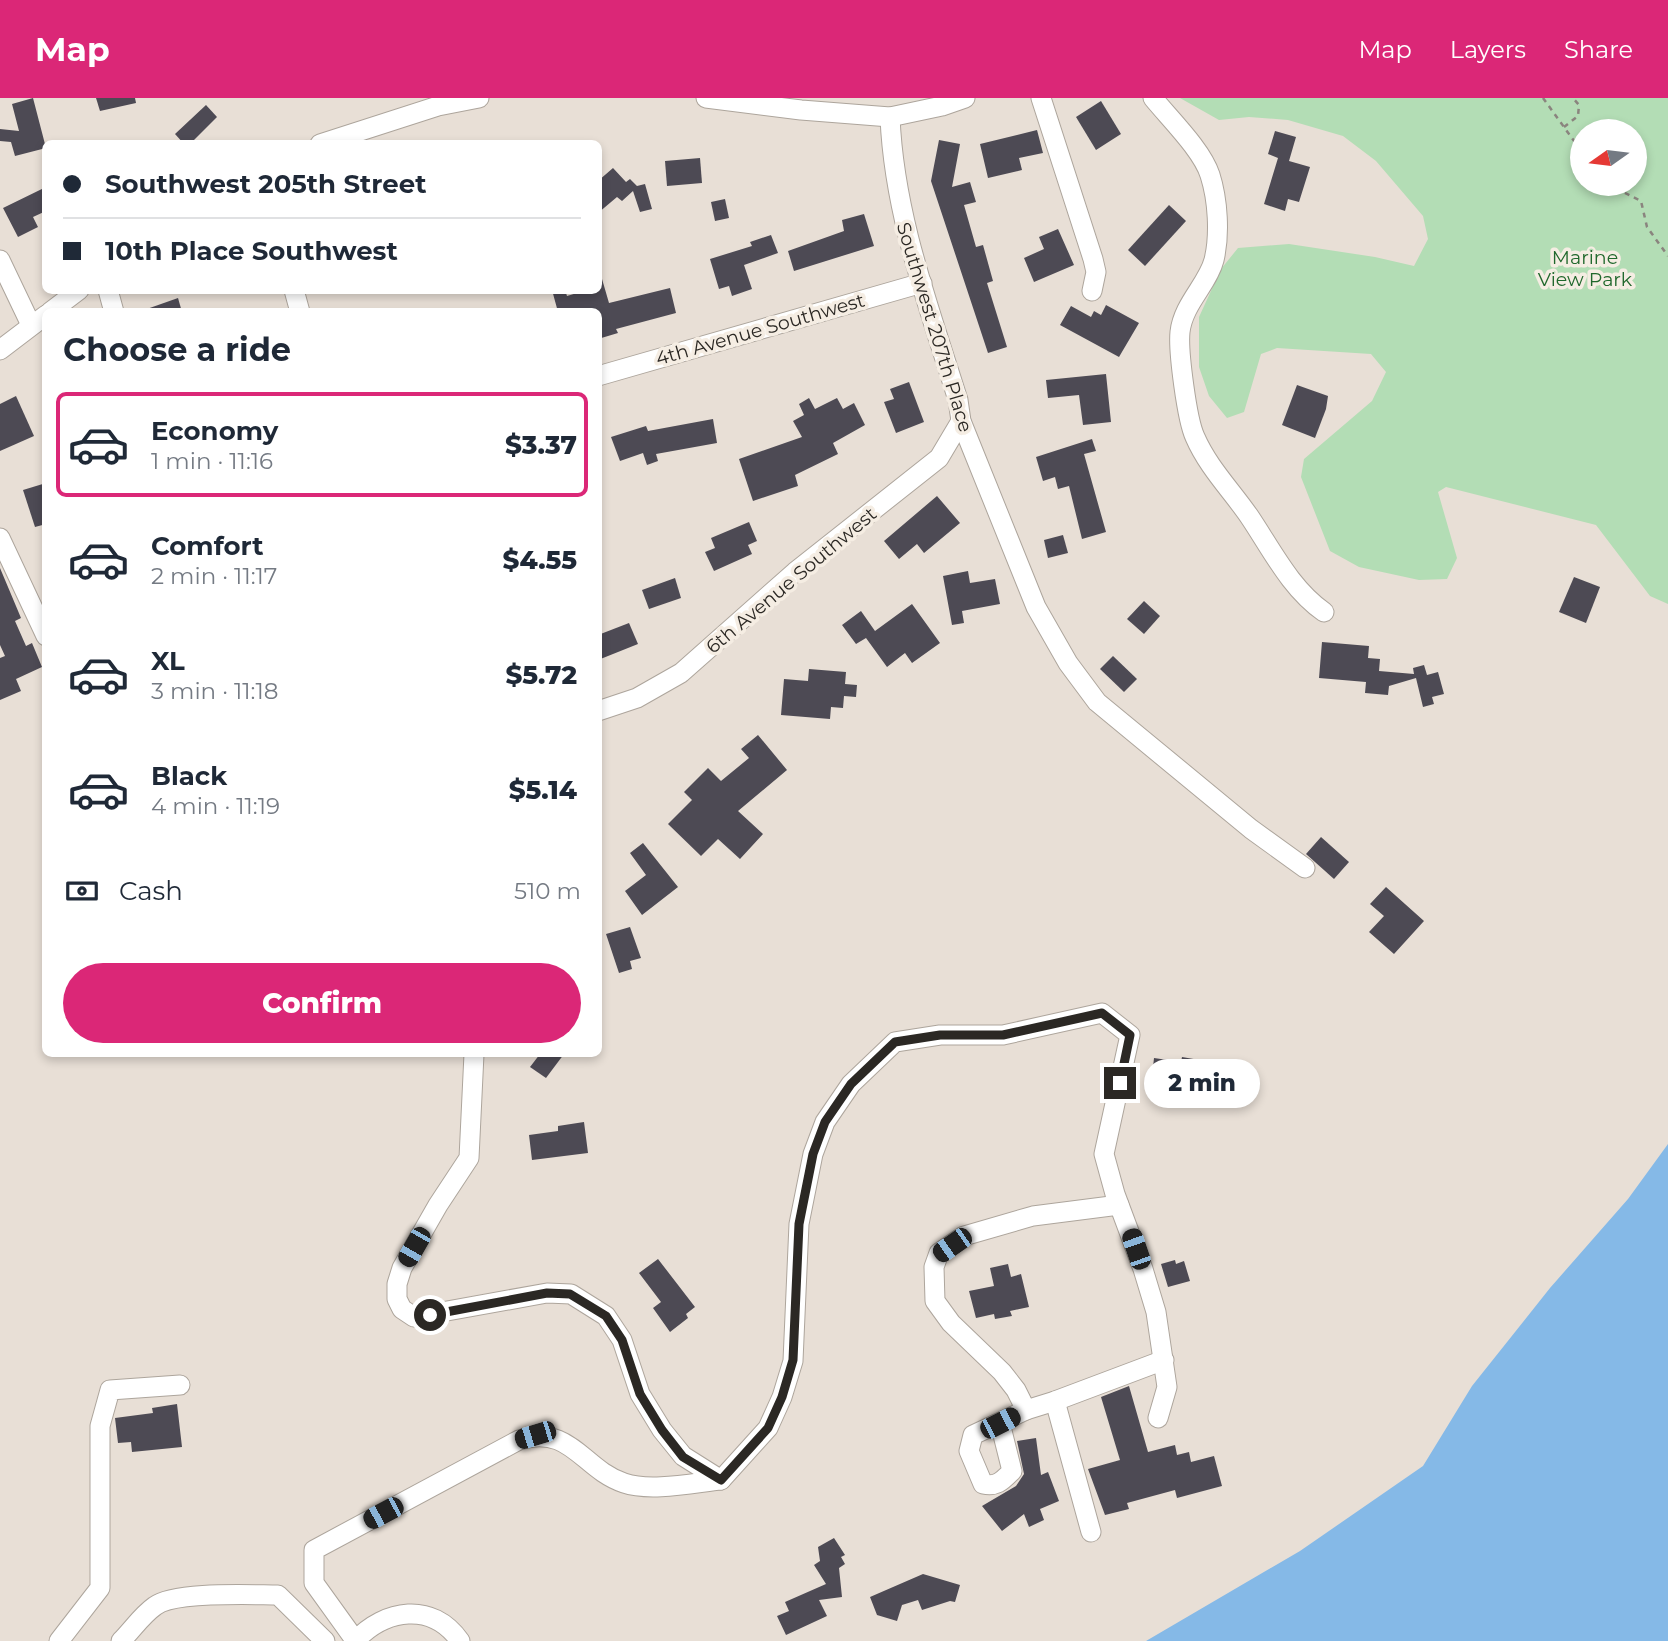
<!DOCTYPE html>
<html lang="en">
<head>
<meta charset="utf-8">
<style>
  :root { --surface:#fff; --page:#f6f6f7; --text:#1f2937; --muted:#747a83; --line:#e0e1e3; --accent:#db2777 }
  body { margin:0; font-family:Montserrat,sans-serif; background:var(--page); color:var(--text); height:100vh; display:flex; flex-direction:column; font-size:26px; white-space:nowrap }
  * { box-sizing:border-box; margin:0 }
  p { font-size:23px; color:var(--muted) }
  .icon { flex:none; width:38px; height:38px; fill:none; stroke:currentColor; stroke-width:2; stroke-linecap:round; stroke-linejoin:round }
  .map { position:relative; flex:1; overflow:hidden }
  .side { position:absolute; left:42px; top:210px; width:560px; height:749px; display:flex; flex-direction:column; background:var(--surface); border-radius:10px; box-shadow:0 4px 10px #0003 }
  .side>* { flex:none }
  .top-card { position:absolute; left:42px; top:42px; width:560px; height:154px; border-radius:10px; box-shadow:0 4px 10px #0003; display:grid; align-content:center; height:154px; padding:0 21px; background:var(--surface) }
  .needle { width:46px; rotate:256deg }
  .controls { position:absolute; left:1570px; top:21px; display:grid; gap:14px }
  .controls a { display:grid; place-items:center; width:77px; height:77px; border-radius:50%; background:var(--surface); box-shadow:0 4px 10px #0003; font-size:35px }
  .end { position:absolute; width:32px; height:32px; margin:-16px; border:9px solid #2b2824; background:#fff; box-shadow:0 0 0 4px #fff }
  .from { border-radius:50% }
  .bubble { position:absolute; height:49px; border-radius:24px; background:var(--surface); box-shadow:0 4px 10px #0003; font-size:23px; font-weight:800; line-height:49px; text-align:center }
  .car { position:absolute; width:21px; height:42px; margin:-21px -10px; border-radius:9px; box-shadow:0 0 5px 2px #0007; background:linear-gradient(#222 24%,#8ab4d8 0 40%,#222 0 76%,#8ab4d8 0 86%,#222 0) }
  .top-card b { display:flex; align-items:center; gap:24px; height:66px; font-size:26px }
  .top-card b+b { border-top:2px solid var(--line) }
  .top-card i { width:18px; height:18px; background:var(--text) }
  ul { padding:0; list-style:none }
  li { display:flex; align-items:center; gap:21px; height:105px; margin:0 14px 10px; padding:0 7px; border:4px solid transparent; border-radius:10px }
  li div { flex:1 }
  li b { display:block; font-size:26px }
  li em { font-style:normal; font-weight:800 }
  li.current { border-color:var(--accent) }
  li>.icon { width:63px; height:63px; stroke-width:1.5 }
  h2 { padding:0 21px; font-size:32px; line-height:84px }
  .pay { display:flex; align-items:center; gap:18px; height:77px; padding:0 21px; font-size:26px }
  .pay p { margin-inline-start:auto }
  .action { display:flex; gap:14px; margin-top:auto; padding:14px 21px }
  .action a { flex:1; height:80px; border-radius:42px; background:var(--accent); color:#fff; font-size:28px; font-weight:800; line-height:80px; text-align:center }
  header { display:flex; align-items:center; gap:42px; box-sizing:border-box; height:98px; padding:0 35px; background:var(--accent); color:#fff }
  header strong { font-size:33px }
  nav { display:flex; gap:38px; margin-inline-start:auto; font-size:24px }
  .map>svg:first-child { display:block }
  .green { fill:#b3ddb5; fill-rule:evenodd }
  .water { fill:#85b9e7 }
  .building { fill:#4d4a54 }
  .lines { fill:none; stroke-linecap:round; stroke-linejoin:round }
  .minor-casing { stroke:#ada59c; stroke-width:21 }
  .path { stroke:#8a847e; stroke-width:2.5; stroke-dasharray:5 5; stroke-linecap:butt }
  .minor { stroke:#fff; stroke-width:19 }
  .route { stroke:#2b2824; stroke-width:9 }
  .labels { text-anchor:middle; stroke-width:7; stroke-linejoin:round; paint-order:stroke }
  .park-label { font-size:19px; fill:#20682c; stroke:#f5ede3 }
  .street-label { font-size:19px; fill:#2b2824; stroke:#f5ede3 }
</style>
</head>
<body>
<header>
<strong>Map</strong>
<nav><a>Map</a><a>Layers</a><a>Share</a></nav>
</header>
<div class="map">
<svg width="1668" height="1543" viewBox="0 0 1668 1543">
  <rect width="100%" height="100%" fill="#e8dfd6"/>
  <path class="green" d="M1180,0H1668V506L1650,498L1596,427L1446,389L1438,394L1457,460L1447,481L1419,482L1359,469L1330,453L1301,379L1304,361L1372,303L1386,274L1371,256L1277,250L1261,256L1244,314L1227,320L1209,298L1199,269V219L1221,171L1238,150L1289,146L1375,159L1414,168L1428,141L1423,118L1376,63L1343,38L1288,22L1249,19L1219,22ZM1582,33H1634V86H1582Z"/>
  <path class="water" d="M1668,1046V1543H1146L1300,1453L1423,1368L1472,1288L1550,1190L1628,1101Z"/>
  <g class="building">
    <path d="M33,0L46,50L15,58L11,44L0,43V31L19,33L12,6Z"/>
    <path d="M96,0H135L136,5L100,13Z"/>
    <path d="M1101,3L1121,36L1096,52L1076,19Z"/>
    <path d="M206,7L217,19L190,46H184L175,36Z"/>
    <path d="M1037,32L1043,55L1019,60L1022,72L988,80L980,46Z"/>
    <path d="M1275,33L1296,39L1289,63L1310,69L1299,104L1288,101L1285,113L1264,106L1278,60L1268,56Z"/>
    <path d="M939,42L960,46L952,89L970,84L976,104L964,107L976,149L983,147L993,183L987,185L1007,249L988,255L931,83Z"/>
    <path d="M700,60L702,85L667,88L665,63Z"/>
    <path d="M613,70L626,84L630,81L637,88L645,86L652,111L640,114L633,93L622,103L617,99L598,115V83Z"/>
    <path d="M46,89V113L33,119L38,129L18,139L3,110Z"/>
    <path d="M725,101L729,120L715,123L711,104Z"/>
    <path d="M1169,107L1186,123L1145,168L1128,152Z"/>
    <path d="M864,116L874,148L794,173L788,153L844,133L842,122Z"/>
    <path d="M1058,131L1074,167L1034,184L1024,160L1044,151L1039,139Z"/>
    <path d="M771,137L778,155L744,167L752,191L732,198L729,188L719,191L710,161L752,148L750,144Z"/>
    <path d="M598,181H602L609,205L670,190L676,215L616,231L618,235L598,241V214H558L552,192H565L567,198L587,192H598Z"/>
    <path d="M178,200L182,214H145L144,212Z"/>
    <path d="M1106,207L1139,225L1119,259L1060,227L1071,208L1091,219L1094,213L1101,217Z"/>
    <path d="M1106,276L1111,324L1083,327L1079,297L1048,300L1046,282Z"/>
    <path d="M909,284L924,324L896,335L884,304L894,301L890,291Z"/>
    <path d="M1297,287L1328,298L1326,311L1315,340L1282,327Z"/>
    <path d="M16,298L34,338L0,353V306Z"/>
    <path d="M809,300L815,311L837,300L843,311L854,305L865,327L833,345L838,356L795,377L798,388L753,403L739,361L802,339L793,323L804,317L799,306Z"/>
    <path d="M713,321L717,345L656,356L658,363L647,367L643,355L620,363L611,339L646,328L648,333Z"/>
    <path d="M1092,341L1096,353L1084,356L1106,434L1082,441L1069,388L1058,391L1055,379L1043,383L1036,359Z"/>
    <path d="M46,385V426L35,429L23,392Z"/>
    <path d="M937,398L960,425L924,455L917,446L899,461L884,443Z"/>
    <path d="M749,424L757,443L748,447L752,456L714,473L705,454L715,450L711,440Z"/>
    <path d="M1063,437L1068,455L1048,460L1044,442Z"/>
    <path d="M0,470L21,520L15,523L26,548L32,545L42,569L16,581L21,593L0,602V560L5,558L0,547Z"/>
    <path d="M968,473L970,485L995,481L1000,506L962,513L964,525L952,527L943,478Z"/>
    <path d="M1574,479L1600,489L1586,525L1559,514Z"/>
    <path d="M675,480L681,500L649,511L642,492Z"/>
    <path d="M1144,503L1160,518L1144,536L1127,521Z"/>
    <path d="M912,506L940,545L912,565L905,555L887,569L866,540L856,546L842,527L861,513L875,533Z"/>
    <path d="M629,525L638,546L598,562V537Z"/>
    <path d="M1322,544L1369,548L1368,560L1380,561L1379,573L1414,576L1413,570L1424,567L1427,577L1438,574L1444,596L1432,599L1434,606L1423,609L1416,580L1389,588L1388,597L1365,595L1366,584L1319,580Z"/>
    <path d="M1113,558L1137,581L1124,594L1100,571Z"/>
    <path d="M809,571L846,574L845,586L857,587L856,599L844,598L843,610L831,609L830,621L781,617L784,581L808,583Z"/>
    <path d="M758,637L787,672L738,713L763,736L740,761L718,741L701,758L668,726L692,702L684,694L708,670L721,683L749,660L741,651Z"/>
    <path d="M1321,739L1349,764L1334,781L1306,756Z"/>
    <path d="M643,745L678,789L642,817L625,793L646,777L630,755Z"/>
    <path d="M1386,789L1424,823L1394,856L1369,834L1384,818L1370,806Z"/>
    <path d="M630,829L641,860L630,863L632,871L619,875L606,836Z"/>
    <path d="M540,956H564L546,980L530,969Z"/>
    <path d="M1182,959L1205,963L1204,971L1214,972L1212,979L1225,982L1222,998L1207,1004L1174,999L1175,991L1151,988L1154,960L1181,964Z"/>
    <path d="M584,1024L588,1055L532,1062L529,1037L558,1033V1028Z"/>
    <path d="M658,1161L695,1209L686,1216L688,1220L670,1234L653,1210L661,1204L639,1175Z"/>
    <path d="M1175,1162L1176,1166L1184,1163L1190,1183L1168,1189L1161,1166Z"/>
    <path d="M1008,1166L1011,1179L1021,1176L1029,1209L1010,1213L1012,1218L995,1221L994,1216L976,1220L969,1193L994,1188L990,1170Z"/>
    <path d="M1129,1288L1148,1354L1175,1347L1177,1357L1189,1354L1191,1364L1214,1358L1222,1388L1177,1400L1175,1392L1127,1405L1129,1411L1105,1417L1088,1371L1120,1362L1101,1299Z"/>
    <path d="M177,1306L182,1349L132,1354L131,1344L118,1345L115,1320L153,1315L152,1310Z"/>
    <path d="M1036,1340L1041,1377L1048,1374L1059,1403L1040,1411L1044,1422L1029,1429L1024,1416L1002,1433L982,1408L1016,1388L1024,1376L1017,1343Z"/>
    <path d="M834,1440L845,1457L841,1459L845,1466L839,1470L842,1499L819,1502L827,1518L786,1537L777,1518L789,1513L785,1504L826,1486L814,1467L820,1463L818,1449Z"/>
    <path d="M923,1476L960,1487L955,1504L950,1503L922,1512L918,1502L902,1507L897,1523L877,1517L870,1499Z"/>
  </g>
  <g class="lines">
    <g class="minor-casing">
      <g id="minor">
        <path d="M706,0L801,12L890,19L942,8L965,0"/>
        <path d="M1041,0L1093,161L1096,174L1092,193"/>
        <path d="M1153,0C1170,21 1202,52 1210,77C1218,102 1220,137 1214,162C1208,186 1183,206 1180,234C1178,253 1187,322 1195,339C1208,369 1231,392 1249,418C1272,452 1290,490 1324,514"/>
        <path d="M890,19C894,117 929,209 958,302L961,323L1036,509L1068,565L1097,604L1251,731L1305,770"/>
        <path d="M320,46L438,8L479,0"/>
        <path d="M0,162L31,227"/>
        <path d="M108,192L114,214"/>
        <path d="M294,192L300,214"/>
        <path d="M50,214L79,192"/>
        <path d="M0,252L46,217"/>
        <path d="M598,278L922,185"/>
        <path d="M0,440L46,538"/>
        <path d="M598,613L637,600L681,575L795,474L939,360L961,323"/>
        <path d="M474,956L469,1060L438,1107L402,1170L397,1186V1201L402,1211L414,1219L547,1195L571,1196L606,1218L622,1242L640,1296L662,1332L683,1358L721,1382"/>
        <path d="M1055,1303L1091,1434"/>
        <path d="M1026,1312L1016,1292L1002,1274L951,1225L935,1203L934,1169L939,1155L964,1138L1033,1118L1119,1107"/>
        <path d="M1000,1325L1012,1373C1002,1383 997,1389 983,1386L969,1353L973,1337L1026,1312L1055,1303L1164,1262"/>
        <path d="M355,1542L314,1485V1452L519,1342C571,1326 582,1371 624,1385C650,1394 693,1385 721,1382L768,1330L782,1299L793,1263L799,1126L813,1056L825,1024L851,986L895,944L940,937H1003L1102,915L1130,937L1104,1056L1115,1096L1143,1171L1156,1214L1167,1289L1158,1320"/>
        <path d="M59,1543L100,1490V1328L110,1292L180,1287"/>
        <path d="M121,1543C132,1532 142,1517 155,1508C174,1493 252,1497 278,1497L325,1543"/>
        <path d="M355,1543C385,1511 432,1503 460,1543"/>
      </g>
    </g>
    <g class="path">
      <path d="M1543,0L1582,54"/>
      <path d="M1564,29L1578,18L1579,7L1573,0"/>
      <path d="M1607,86L1641,103L1647,129L1668,158"/>
    </g>
    <use href="#minor" class="minor"/>
  </g>
  <g class="lines">
    <path class="route" d="M430,1217L547,1195L570,1196L606,1218L622,1242L640,1296L662,1332L683,1359L721,1382L768,1330L782,1299L793,1262L799,1126L813,1056L825,1024L851,986L895,944L940,937H1003L1102,915L1130,937L1120,985"/>
  </g>
  <g class="labels">
    <g class="park-label">
      <text x="1585" y="166">Marine<tspan x="1585" dy="22">View Park</tspan></text>
    </g>
    <g class="street-label">
      <text transform="translate(935 229) rotate(73)" y="7">Southwest 207th Place</text>
      <text transform="translate(760 231) rotate(-16)" y="7">4th Avenue Southwest</text>
      <text transform="translate(791 482) rotate(-40)" y="7">6th Avenue Southwest</text>
    </g>
  </g>
</svg>
<div class="controls">
<a><svg class="needle" viewBox="-14 -14 28 28"><path d="M0-13l5 13h-10z" fill="#e53935"/><path d="M0 13l5-13h-10z" fill="#747a83"/></svg></a>
</div>
<i class="end from" style="left:430px;top:1217px"></i>
<i class="end" style="left:1120px;top:985px"></i>
<div class="bubble" style="left:1144px;top:961px;width:116px">2 min</div>
<i class="car" style="left:952px;top:1147px;rotate:235deg"></i>
<i class="car" style="left:414px;top:1149px;rotate:210deg"></i>
<i class="car" style="left:1136px;top:1151px;rotate:341deg"></i>
<i class="car" style="left:1000px;top:1325px;rotate:63deg"></i>
<i class="car" style="left:535px;top:1337px;rotate:253deg"></i>
<i class="car" style="left:383px;top:1415px;rotate:242deg"></i>
<div class="top-card">
<b><i class="from"></i>Southwest 205th Street</b>
<b><i></i>10th Place Southwest</b>
</div>
<section class="side">
<h2>Choose a ride</h2>
<ul>
<li class="current"><svg class="icon" aria-label="car" viewBox="0 0 24 24"><path d="M5 17H2v-5l4-1 3-4h7l3 4 3 1v5h-3M9 17h6M6 11h13"/><circle cx="7" cy="17" r="2"/><circle cx="17" cy="17" r="2"/></svg><div><b>Economy</b><p>1 min · 11:16</p></div><em>$3.37</em></li>
<li><svg class="icon" aria-label="car" viewBox="0 0 24 24"><path d="M5 17H2v-5l4-1 3-4h7l3 4 3 1v5h-3M9 17h6M6 11h13"/><circle cx="7" cy="17" r="2"/><circle cx="17" cy="17" r="2"/></svg><div><b>Comfort</b><p>2 min · 11:17</p></div><em>$4.55</em></li>
<li><svg class="icon" aria-label="car" viewBox="0 0 24 24"><path d="M5 17H2v-5l4-1 3-4h7l3 4 3 1v5h-3M9 17h6M6 11h13"/><circle cx="7" cy="17" r="2"/><circle cx="17" cy="17" r="2"/></svg><div><b>XL</b><p>3 min · 11:18</p></div><em>$5.72</em></li>
<li><svg class="icon" aria-label="car" viewBox="0 0 24 24"><path d="M5 17H2v-5l4-1 3-4h7l3 4 3 1v5h-3M9 17h6M6 11h13"/><circle cx="7" cy="17" r="2"/><circle cx="17" cy="17" r="2"/></svg><div><b>Black</b><p>4 min · 11:19</p></div><em>$5.14</em></li>
</ul>
<div class="pay"><svg class="icon" aria-label="cash" viewBox="0 0 24 24"><path d="M3 7h18v10H3z"/><circle cx="12" cy="12" r="2"/></svg>Cash<p>510 m</p></div>
<div class="action"><a>Confirm</a></div>
</section>
</div>
</body>
</html>
